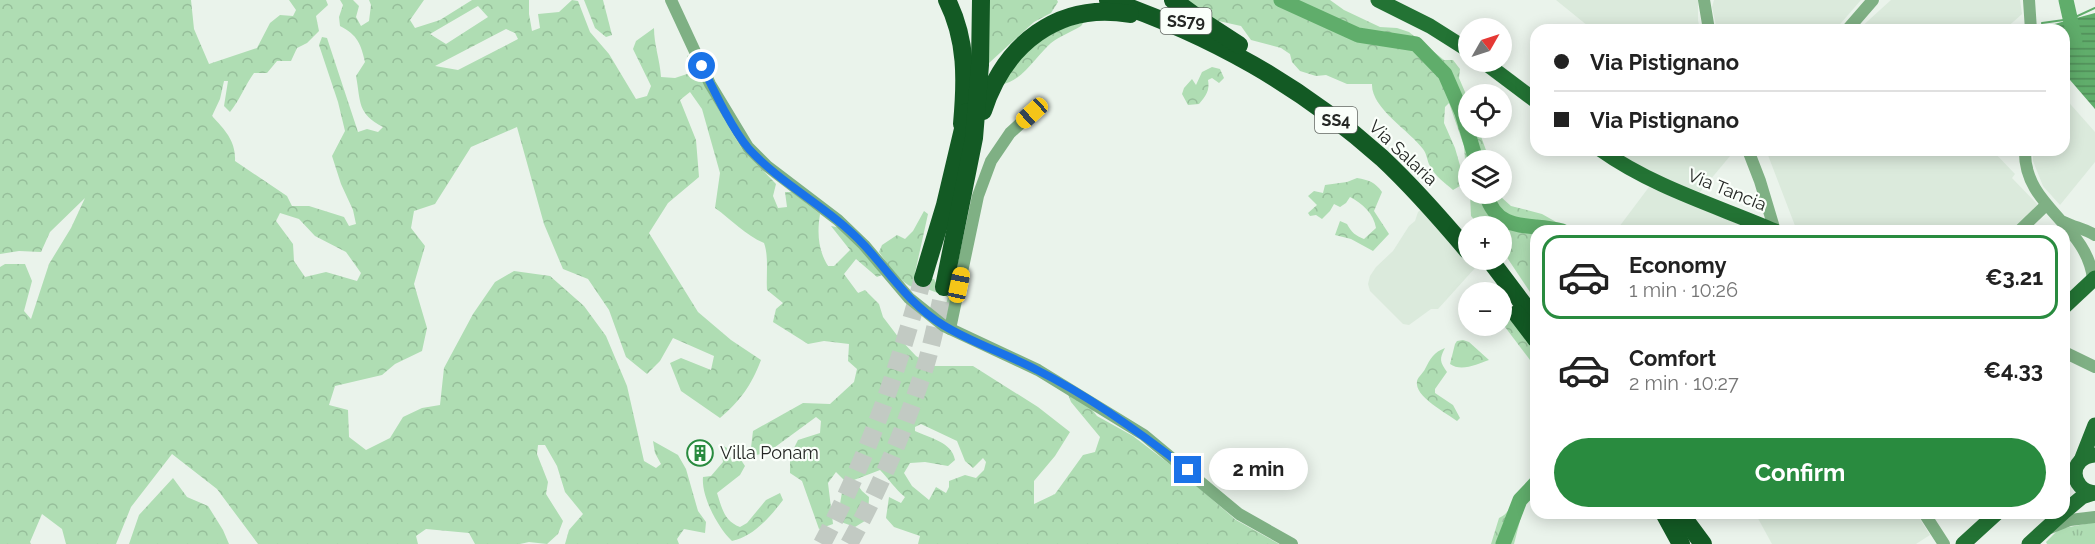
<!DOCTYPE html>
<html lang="en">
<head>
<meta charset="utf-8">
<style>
  :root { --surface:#fff; --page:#f6f6f6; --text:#222; --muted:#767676; --line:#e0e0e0; --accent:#298b3f }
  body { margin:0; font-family:Raleway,sans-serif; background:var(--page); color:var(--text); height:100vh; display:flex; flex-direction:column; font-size:22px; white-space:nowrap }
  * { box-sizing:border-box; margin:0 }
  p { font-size:20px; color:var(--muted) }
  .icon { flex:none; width:33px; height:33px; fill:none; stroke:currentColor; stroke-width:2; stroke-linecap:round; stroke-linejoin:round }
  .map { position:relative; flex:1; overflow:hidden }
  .side { position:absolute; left:1530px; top:225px; width:540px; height:294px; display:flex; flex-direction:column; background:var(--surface); border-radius:18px; box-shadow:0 3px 15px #0003 }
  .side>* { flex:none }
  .guide { position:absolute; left:1530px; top:24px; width:540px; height:132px; border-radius:18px; box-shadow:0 3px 15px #0003; display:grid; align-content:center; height:132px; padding:0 24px; background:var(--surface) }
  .needle { width:39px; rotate:51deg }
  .buttons { position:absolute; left:1458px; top:18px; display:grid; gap:12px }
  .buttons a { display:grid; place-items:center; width:54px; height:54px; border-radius:50%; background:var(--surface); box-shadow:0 3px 15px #0003; font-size:30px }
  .end { position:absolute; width:27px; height:27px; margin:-14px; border:8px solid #1a73e8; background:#fff; box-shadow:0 0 0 3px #fff }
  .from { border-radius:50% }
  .bubble { position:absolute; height:42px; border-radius:21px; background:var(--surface); box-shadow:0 3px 15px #0003; font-size:20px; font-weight:700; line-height:42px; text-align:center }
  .car { position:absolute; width:18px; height:36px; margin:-18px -9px; border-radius:8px; box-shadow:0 0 4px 2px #0007; background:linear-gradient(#f5c518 24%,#345 0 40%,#f5c518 0 76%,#345 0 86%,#f5c518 0) }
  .guide b { display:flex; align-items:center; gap:21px; height:57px; font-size:22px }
  .guide b+b { border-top:2px solid var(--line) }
  .guide i { width:15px; height:15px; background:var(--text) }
  ul { padding:10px 0 0; list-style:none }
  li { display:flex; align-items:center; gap:18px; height:84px; margin:0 12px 9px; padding:0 12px; border:3px solid transparent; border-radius:18px }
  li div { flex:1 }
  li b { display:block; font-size:22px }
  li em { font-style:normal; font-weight:700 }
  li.on { border-color:var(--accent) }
  li>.icon { width:54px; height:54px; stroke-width:1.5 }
  .button { display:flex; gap:12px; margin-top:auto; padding:12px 24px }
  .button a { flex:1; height:69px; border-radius:36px; background:var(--accent); color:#fff; font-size:24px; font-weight:700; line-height:69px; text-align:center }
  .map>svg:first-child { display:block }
  .built { fill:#dbeadc }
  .grass { fill:url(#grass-tufts) }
  .forest { fill:url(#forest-crowns); fill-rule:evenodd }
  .water { fill:url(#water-rules) }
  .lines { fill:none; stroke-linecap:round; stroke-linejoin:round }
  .stream { stroke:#60ad6b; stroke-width:2 }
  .river { stroke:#60ad6b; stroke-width:15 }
  .highway-tunnel { stroke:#c2cac3; stroke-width:18; stroke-dasharray:18 9; stroke-linecap:butt }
  .minor { stroke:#7fb084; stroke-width:12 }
  .major { stroke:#237334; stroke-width:15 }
  .highway { stroke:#135a24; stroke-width:18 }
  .route { stroke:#1a73e8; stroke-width:8 }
  .labels { text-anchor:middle; stroke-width:4.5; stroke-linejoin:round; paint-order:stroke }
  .shield { fill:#fafffa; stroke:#646864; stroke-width:1.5 }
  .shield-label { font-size:16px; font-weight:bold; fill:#242724 }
  .street-label { font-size:18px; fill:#242724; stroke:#fafffa }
  .poi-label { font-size:18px; fill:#242724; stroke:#fafffa; text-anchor:start }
</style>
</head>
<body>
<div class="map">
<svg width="2095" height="544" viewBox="0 0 2095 544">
  <defs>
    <pattern id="grass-tufts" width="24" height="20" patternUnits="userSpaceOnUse" patternTransform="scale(1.5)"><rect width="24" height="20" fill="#afddb3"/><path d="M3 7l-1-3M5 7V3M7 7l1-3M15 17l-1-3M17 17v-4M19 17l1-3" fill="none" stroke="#96be9a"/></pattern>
    <pattern id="forest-crowns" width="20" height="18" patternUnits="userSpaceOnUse" patternTransform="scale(1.5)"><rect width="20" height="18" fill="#afddb3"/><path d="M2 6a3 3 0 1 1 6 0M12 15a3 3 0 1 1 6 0" fill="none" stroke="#96be9a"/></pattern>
    <pattern id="water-rules" width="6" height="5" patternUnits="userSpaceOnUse" patternTransform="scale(1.5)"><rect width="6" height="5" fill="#60ad6b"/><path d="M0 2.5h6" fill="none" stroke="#4f8d58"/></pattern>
  </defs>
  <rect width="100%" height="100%" fill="#eaf3eb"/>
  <g class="built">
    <path d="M1556,0H1698V20L1700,30H1593Z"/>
    <path d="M1714,0H1861L1835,30H1717L1712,7Z"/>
    <path d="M1891,0H2020L2022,14L2004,30H1858Z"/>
    <path d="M2064,97L2095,132V162L2060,205L2043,186L2033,161V150H2064Z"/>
    <path d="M1612,150H1735L1700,192L1652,176Z"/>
    <path d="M1766,150H1992L2015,174L2012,178L2038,205L2011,231H1797Z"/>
    <path d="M1649,187L1726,219L1755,231H1616Z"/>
    <path d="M1423,208L1459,253L1475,268L1438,309H1431L1409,325L1403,324L1370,291L1368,284L1370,276L1376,267L1393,251L1409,226L1415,221L1418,212Z"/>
    <path d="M1755,513H1916L1930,535L1916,544H1772Z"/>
  </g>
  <path class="grass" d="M2095,522V544H2047L2046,542L2059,529Z"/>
  <g class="forest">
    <path d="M0,0H191L194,29L209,64L257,48L270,23L280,15L293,16L296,10L289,0H326L328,5L316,16L319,31L307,43L297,48L291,61H277L267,73H254C245,85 240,100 230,112L224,106L228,81H224L220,99L212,116C225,130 236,141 235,161L287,196L292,206H309L344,217L349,226L356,224L353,210L341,184L332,156L345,131L338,102L319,45L322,37L327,38L358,132L367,129L378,132L383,127C357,113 361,103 356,76L365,62C361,45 358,35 340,26L339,17L343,5L340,0H353L359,6L356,17L361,26L369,21L371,5L369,0H424L410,20L415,28L440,20L472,0H529V14L532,31L540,28L538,14L559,12L572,0L578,1L590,32L609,54L636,99L647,96L651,86L633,49L636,41L654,28C654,45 660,60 661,77L675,78L690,73L687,56L691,54L707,90L742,149L776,184L773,196L778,208L787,207L785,192H792L820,214C817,233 818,250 828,266H834L850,250L831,226L841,228L854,240L882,275L877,277L856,259L844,274L858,293L865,290L879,304L883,317L899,338L916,356L932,366H973L1038,407L1070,432L1055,456L1034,481V504L1055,494L1083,455L1095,452L1100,437L1071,402L1067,392L1090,407L1097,416L1133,436L1184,475L1236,520L1279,544H918L920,536L894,527L886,518L889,497L901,503L905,497C895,489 889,479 880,470L854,480L862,491L869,497L868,519L855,527L841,522L839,510L844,480L836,472L828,483L833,524L819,529L802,481L790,473V456L798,440L820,433L821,421L816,417L767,453L750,456L753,431L803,403L830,404L854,382L857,369L848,361L849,344L824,341L808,344L773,322L776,309L783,303L767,290C766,276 769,256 764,243C745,235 732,220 715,208L720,173L702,109L690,92L680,100L696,140L699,177L668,203L649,233L698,312L731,340L761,360C751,386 741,400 720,418L681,391L670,363L681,358L711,370L714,356L673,338L660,361L647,374L626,357L609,310L588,279L563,269L544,224L517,127L471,147L435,204L414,211L411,228L425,246L414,284L427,328L422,351L395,364L382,375L335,386L329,405L348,410L349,437L366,450L390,438L403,417L422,408L440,405L444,368L473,314L495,282L514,271L550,276L584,306L606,336L627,386L644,461L656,468L661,464L655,453L653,441L678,455L686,469L698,511L706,522L705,533L684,529L677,539L679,544H565L569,530L583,514L565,492L557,466L545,445H538L537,454L548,482L546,494L563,521L558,534L547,544L529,542L520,544H475L469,533L426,529L416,536L418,544H258L217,489L172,454L131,507L116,544H66L62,529L42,514L30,542L31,544H0V267L5,264H25L32,281L24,311L31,319L49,264L71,228L85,198L50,232L41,252L19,251L0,254ZM478,6L488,17L446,44L430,34ZM506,29L515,33L518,39L458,70L435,66ZM280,213L299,219L315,236L346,252L361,273L357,281L326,272L305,277L294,261L293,244L276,221ZM921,424L957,441L965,461L973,468L983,458L986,462L984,470L976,478L965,475L949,481V487L946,493L936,487L929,500L912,486L904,473L910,463L925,462L948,466L955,460C952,442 930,438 915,431V427Z"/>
    <path d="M584,0H603L612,35L606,37L595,28Z"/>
    <path d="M986,0H1057L1058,2L1051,13L1034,22L989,63Z"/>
    <path d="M1185,0H1330L1344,10L1380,27L1397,28L1409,32L1444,60H1453L1460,69L1459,78L1468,99V128H1478L1487,153L1497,160H1468V170L1465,160L1464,146L1449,103L1445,107L1444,123L1455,148L1465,183L1453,190C1445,183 1435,176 1430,166C1427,161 1427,154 1423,149C1410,131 1371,108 1372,84H1347L1326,75L1316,76L1300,71L1292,62L1290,54L1281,48L1251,40L1241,26L1214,20Z"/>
    <path d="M1084,22L1081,26C1071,32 1060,36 1051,43C1038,54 1020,84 1001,84L1027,49L1060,29Z"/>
    <path d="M1212,67L1220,69L1224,78L1219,83L1212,78L1208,80C1210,90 1206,96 1199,104L1188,105L1182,94L1184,88L1192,79L1196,85L1202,72Z"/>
    <path d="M1357,178C1369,180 1375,182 1382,192L1374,211L1389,234L1373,251L1351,239L1335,235L1340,221L1347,224C1351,232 1356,236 1364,239L1376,228C1374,214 1362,203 1350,197L1346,203L1340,207L1334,204L1330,211L1322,219L1316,215L1310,216L1308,213L1317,205L1308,196L1314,191L1323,193L1325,185L1347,182Z"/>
    <path d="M1470,194H1500L1501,197L1511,206L1542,214L1565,227L1583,231H1536V301L1502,250V226H1480L1471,216Z"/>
    <path d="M924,211L928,214L915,273L918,278L934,279L937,285L962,263L946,318L938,312L946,304L948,297L917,285L914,288C898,281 889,266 879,252L882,245L897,235L905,239L913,231Z"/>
    <path d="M1502,305L1536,353V368L1502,323Z"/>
    <path d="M1463,340L1469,342L1489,360C1478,364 1461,372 1450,364L1455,344L1457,341Z"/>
    <path d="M1445,348C1439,359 1440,362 1447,372L1435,389V393L1453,405L1460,418L1457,421C1447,413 1414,397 1417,381C1418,377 1424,372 1425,369C1430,359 1434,352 1445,348Z"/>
    <path d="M720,444L727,448L732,462L741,460L745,466L740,475L717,493C722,508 724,521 740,527L747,523L766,500L780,493L783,500C770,517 753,537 732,541C718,528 701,496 703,477L711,476L723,462Z"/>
    <path d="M173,478L187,497L208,506L223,530L229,544H129L139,515Z"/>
    <path d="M1519,499L1524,505L1514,544H1491L1499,518C1509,514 1510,504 1519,499Z"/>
  </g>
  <path class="water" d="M2095,13V109L2064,73V30H2048L2047,26Z"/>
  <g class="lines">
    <path class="stream" d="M2042,23L2071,19L2095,8"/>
    <g class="river">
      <path d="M1281,0L1358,35L1416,44L1445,74L1462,113L1476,160"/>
      <path d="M2066,0L2075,40"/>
      <path d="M1486,194C1498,235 1531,222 1562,231"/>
      <path d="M1503,544L1520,500L1536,483"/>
    </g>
    <g class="highway-tunnel">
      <path d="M822,544C868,457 897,373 923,278"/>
      <path d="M849,544C880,488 905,429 925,367C933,341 938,314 944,287"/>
    </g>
    <g class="minor">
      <path d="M671,0L710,84L748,147L767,166L838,220L864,245L909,298L944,326L1038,370L1144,435L1239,514L1292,544"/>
      <path d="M1704,0L1709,30"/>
      <path d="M2029,0L2031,30"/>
      <path d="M1847,30L1873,0"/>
      <path d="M1748,150L1760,181L1775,231"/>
      <path d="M2025,150C2023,207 2087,224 2093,279"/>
      <path d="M2064,222C2074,227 2085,229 2095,235"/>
      <path d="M2019,231L2046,205"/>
      <path d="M950,329L978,196L991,161L1010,133L1032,113"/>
      <path d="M2064,352L2095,367"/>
      <path d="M1924,513L1944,544"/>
      <path d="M2050,528L2070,520L2095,517"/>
    </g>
    <g class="major">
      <path d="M1378,0L1430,26L1468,50"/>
      <path d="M1484,62L1536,101"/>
      <path d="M1601,150C1653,187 1717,206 1775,231"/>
      <path d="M2064,307L2095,278"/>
      <path d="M2095,455C2068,457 2069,490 2095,493"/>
      <path d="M2082,458L2095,425"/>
      <path d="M2064,512L2082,497L2094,493"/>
      <path d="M1963,544L1997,513"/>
      <path d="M2029,544L2063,513"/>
    </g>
    <g class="highway">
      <path d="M947,0C967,40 966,80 962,124"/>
      <path d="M1108,0C1211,35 1300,85 1382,158C1413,187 1441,219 1468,251"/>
      <path d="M1173,0L1202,21L1239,45"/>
      <path d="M983,111C1004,45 1058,1 1130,14"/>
      <path d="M1490,260L1536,321"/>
      <path d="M923,278L945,205L967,112"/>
      <path d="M944,287L974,138L980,65L981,0"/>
      <path d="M1517,314L1536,339"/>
      <path d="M1664,513L1681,544"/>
      <path d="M1680,513L1703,544"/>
    </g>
  </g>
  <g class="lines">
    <path class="route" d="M702,66C714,91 732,129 749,149C783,186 830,208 864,245C890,273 910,305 943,325C972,343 1007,354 1037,370C1091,397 1141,433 1188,470"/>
  </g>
  <defs>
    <g id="building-ring" transform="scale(1.35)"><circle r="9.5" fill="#fafffa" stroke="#298b3f" stroke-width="1.5"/><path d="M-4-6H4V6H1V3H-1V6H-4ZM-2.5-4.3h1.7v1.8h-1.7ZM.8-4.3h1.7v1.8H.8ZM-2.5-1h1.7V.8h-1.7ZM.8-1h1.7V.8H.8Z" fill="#298b3f"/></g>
  </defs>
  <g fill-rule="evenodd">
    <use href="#building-ring" x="700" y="453"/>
  </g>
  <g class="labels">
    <g class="shield">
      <rect x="1160.5" y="8" width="51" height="26" rx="4.5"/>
      <rect x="1315" y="107" width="42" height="26" rx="4.5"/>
    </g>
    <g class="shield-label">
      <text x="1186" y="27">SS79</text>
      <text x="1336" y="126">SS4</text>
    </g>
    <g class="street-label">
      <text transform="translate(1403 153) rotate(43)" y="6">Via Salaria</text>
      <text transform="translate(1727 190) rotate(22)" y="6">Via Tancia</text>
    </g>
    <g class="poi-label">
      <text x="720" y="459">Villa Ponam</text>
    </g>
  </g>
</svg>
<div class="buttons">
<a><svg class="needle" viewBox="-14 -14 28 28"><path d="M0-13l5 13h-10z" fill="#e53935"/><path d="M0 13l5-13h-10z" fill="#767676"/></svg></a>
<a><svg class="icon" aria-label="locate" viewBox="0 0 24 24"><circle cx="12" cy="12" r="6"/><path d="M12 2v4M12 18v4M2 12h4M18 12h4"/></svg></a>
<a><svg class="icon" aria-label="layers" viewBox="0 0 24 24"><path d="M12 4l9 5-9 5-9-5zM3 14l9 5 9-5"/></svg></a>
<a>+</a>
<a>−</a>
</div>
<i class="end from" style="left:702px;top:66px"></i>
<i class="end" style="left:1188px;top:470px"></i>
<div class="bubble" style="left:1209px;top:448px;width:99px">2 min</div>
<i class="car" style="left:1032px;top:113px;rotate:228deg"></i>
<i class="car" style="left:959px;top:285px;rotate:12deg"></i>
<div class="guide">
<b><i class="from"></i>Via Pistignano</b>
<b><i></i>Via Pistignano</b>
</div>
<section class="side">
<ul>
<li class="on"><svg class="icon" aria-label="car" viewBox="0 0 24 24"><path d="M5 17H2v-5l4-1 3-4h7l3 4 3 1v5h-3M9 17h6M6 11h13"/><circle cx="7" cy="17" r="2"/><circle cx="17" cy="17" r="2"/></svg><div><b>Economy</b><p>1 min · 10:26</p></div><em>€3.21</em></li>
<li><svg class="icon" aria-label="car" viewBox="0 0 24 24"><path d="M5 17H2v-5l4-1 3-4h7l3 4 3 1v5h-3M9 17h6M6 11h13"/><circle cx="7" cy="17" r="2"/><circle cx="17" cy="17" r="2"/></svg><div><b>Comfort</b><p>2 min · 10:27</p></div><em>€4.33</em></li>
</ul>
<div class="button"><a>Confirm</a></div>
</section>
</div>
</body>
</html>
